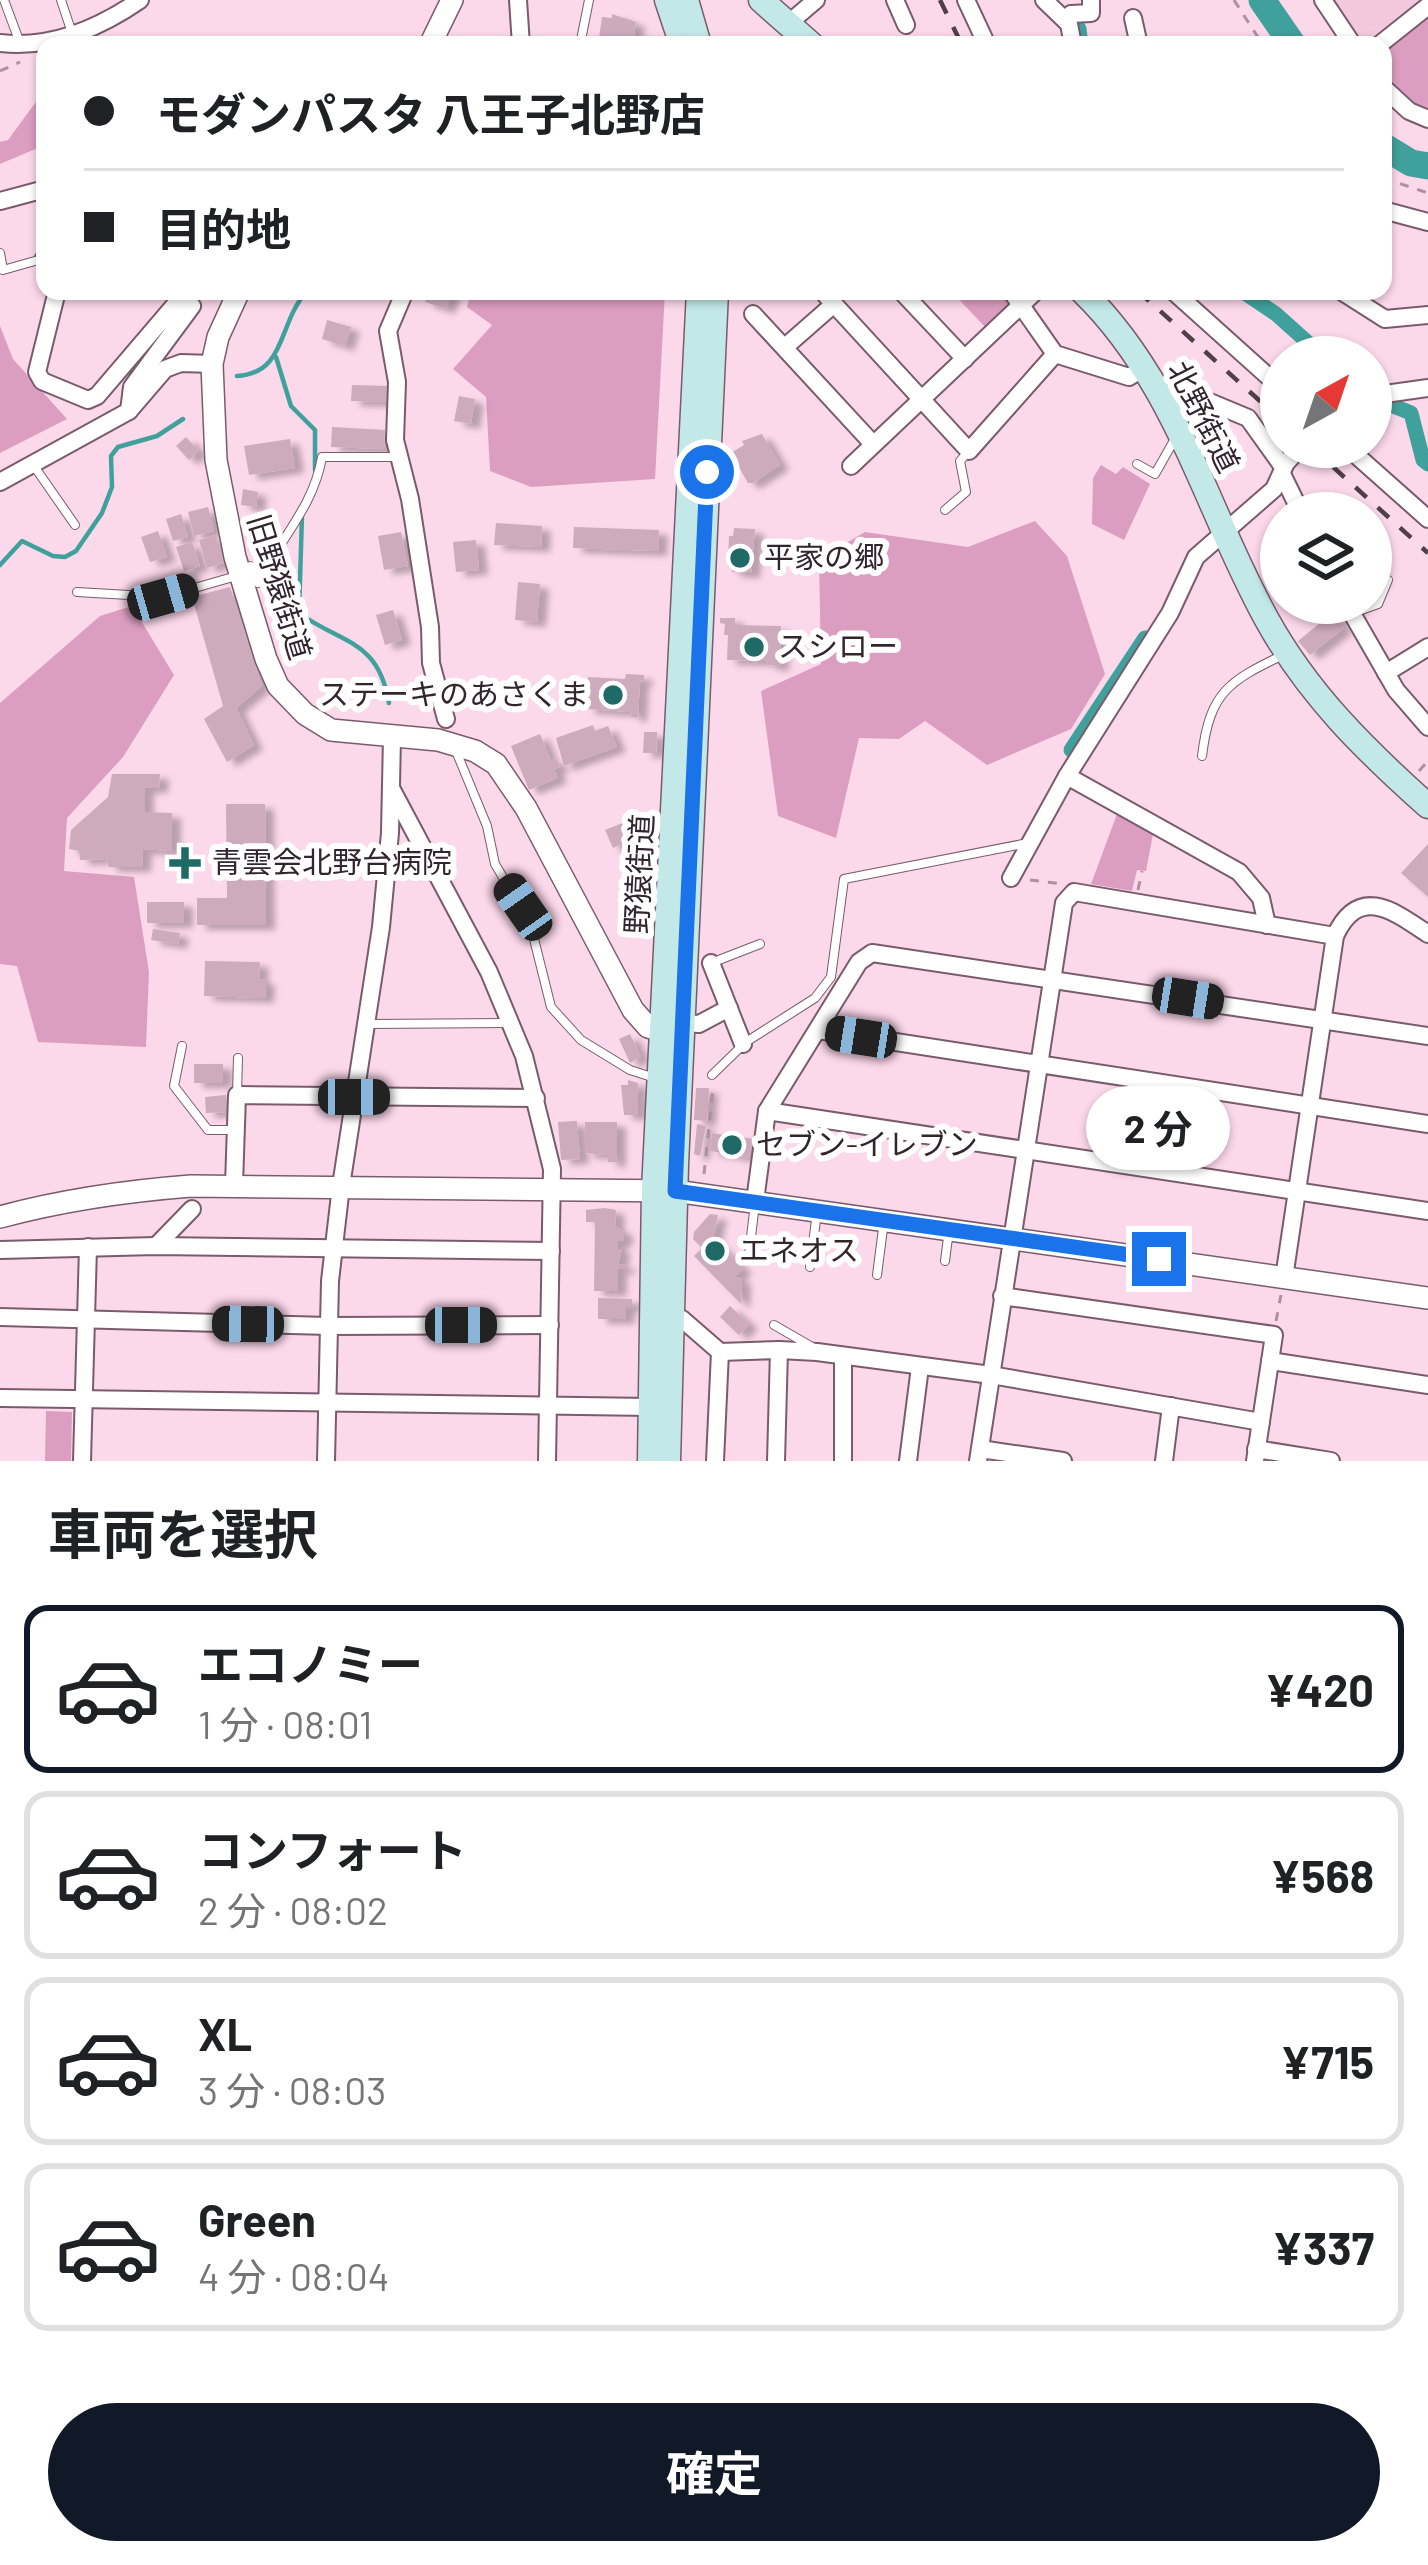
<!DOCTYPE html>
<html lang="ja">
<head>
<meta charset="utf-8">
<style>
  :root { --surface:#fff; --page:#f2f2f2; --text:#202124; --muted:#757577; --line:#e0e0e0; --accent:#111827 }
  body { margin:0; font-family:Barlow,"Noto Sans JP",sans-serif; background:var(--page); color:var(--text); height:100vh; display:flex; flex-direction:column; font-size:45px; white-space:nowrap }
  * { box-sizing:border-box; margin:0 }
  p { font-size:39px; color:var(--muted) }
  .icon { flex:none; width:66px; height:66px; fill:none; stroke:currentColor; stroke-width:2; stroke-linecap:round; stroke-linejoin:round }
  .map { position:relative; height:1461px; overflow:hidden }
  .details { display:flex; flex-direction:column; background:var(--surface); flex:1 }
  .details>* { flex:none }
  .banner { position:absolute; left:36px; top:36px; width:1356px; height:264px; border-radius:24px; box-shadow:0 3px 9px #0004; display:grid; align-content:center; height:264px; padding:0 48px; background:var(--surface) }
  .needle { width:78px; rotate:40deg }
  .tools { position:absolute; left:1260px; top:336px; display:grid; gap:24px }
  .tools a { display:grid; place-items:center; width:132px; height:132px; border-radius:50%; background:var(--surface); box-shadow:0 3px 9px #0004; font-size:60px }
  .end { position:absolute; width:54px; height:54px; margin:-27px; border:15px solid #1a73e8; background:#fff; box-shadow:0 0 0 6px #fff }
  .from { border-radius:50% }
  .bubble { position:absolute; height:84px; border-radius:42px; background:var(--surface); box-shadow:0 3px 9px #0004; font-size:39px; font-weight:700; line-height:84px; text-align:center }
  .car { position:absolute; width:36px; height:72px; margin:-36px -18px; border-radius:15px; box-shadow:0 0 9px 3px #0007; background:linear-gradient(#222 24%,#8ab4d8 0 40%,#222 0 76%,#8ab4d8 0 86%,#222 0) }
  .banner b { display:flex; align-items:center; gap:42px; height:114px; font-size:45px }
  .banner b+b { border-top:3px solid var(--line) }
  .banner i { width:30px; height:30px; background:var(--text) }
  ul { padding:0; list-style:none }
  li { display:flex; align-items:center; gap:36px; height:168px; margin:0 24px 18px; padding:0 24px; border:6px solid var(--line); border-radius:24px }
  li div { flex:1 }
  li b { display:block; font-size:45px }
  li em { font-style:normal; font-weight:700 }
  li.current { border-color:var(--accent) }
  li>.icon { width:108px; height:108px; stroke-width:1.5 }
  h2 { padding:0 48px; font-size:54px; line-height:144px }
  .cta { display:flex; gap:24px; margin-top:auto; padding:24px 48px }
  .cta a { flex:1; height:138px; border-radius:72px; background:var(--accent); color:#fff; font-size:48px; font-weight:700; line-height:138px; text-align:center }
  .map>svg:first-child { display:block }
  .built { fill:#f2c8df }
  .green { fill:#dc9ec0 }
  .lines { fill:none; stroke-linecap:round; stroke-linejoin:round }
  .stream { stroke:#40a19c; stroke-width:4.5 }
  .canal { stroke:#40a19c; stroke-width:15 }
  .river { stroke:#40a19c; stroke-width:27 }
  .building { fill:#cdaabc; filter:url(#shadow) }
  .service-casing { stroke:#795b6b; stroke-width:10 }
  .minor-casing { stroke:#795b6b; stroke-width:20 }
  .tertiary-casing { stroke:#795b6b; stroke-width:24 }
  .secondary-casing { stroke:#795b6b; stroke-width:27 }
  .path { stroke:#ac919f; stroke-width:3; stroke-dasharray:9 9; stroke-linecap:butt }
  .service { stroke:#fff; stroke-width:8 }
  .minor { stroke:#fff; stroke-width:16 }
  .tertiary { stroke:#fff; stroke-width:21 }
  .secondary { stroke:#c2e9e8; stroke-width:24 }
  .rail { stroke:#4f3f47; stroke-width:4.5; stroke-dasharray:15 15; stroke-linecap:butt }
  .route { stroke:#1a73e8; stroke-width:15 }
  .poi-dot { fill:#1f6a67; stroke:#fff; stroke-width:4.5 }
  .labels { text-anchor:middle; stroke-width:12; stroke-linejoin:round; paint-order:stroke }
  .street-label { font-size:30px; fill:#32252c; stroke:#fff }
  .poi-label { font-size:30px; fill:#32252c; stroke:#fff; text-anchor:start }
</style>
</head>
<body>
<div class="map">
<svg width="1428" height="1461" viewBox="0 0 1428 1461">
  <defs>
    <filter id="shadow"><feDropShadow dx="9" dy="5" stdDeviation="3" flood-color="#0004"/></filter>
  </defs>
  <rect width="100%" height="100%" fill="#fcd8eb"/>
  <path class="built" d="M1331,0H1420L1366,42L1357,41Z"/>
  <g class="green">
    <path d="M1428,15V110C1401,99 1383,81 1383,51Z"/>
    <path d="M41,95L45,145L0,164V142L8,140Z"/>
    <path d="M471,291H665L655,479L531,487L490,471L486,397L453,369L492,325L467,307Z"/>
    <path d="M951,291H1002L1010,309L987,329Z"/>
    <path d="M0,326L13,359L67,419L0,453Z"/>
    <path d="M1101,465L1116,474L1123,467L1150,484L1124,540L1092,524L1093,478Z"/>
    <path d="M1035,521L1067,556L1105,674L1071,729L987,765L925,721L899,739L859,738L836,838L778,816L761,691L821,664L819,559L865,532L968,547Z"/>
    <path d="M132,606L174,675L123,757L67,818L64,871L134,877L149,972L146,1047L38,1042L17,966L0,964V703L100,616Z"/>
    <path d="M1117,814L1153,834L1146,871L1137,870L1132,891L1091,884Z"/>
    <path d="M46,1411L72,1412L71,1461H45Z"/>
  </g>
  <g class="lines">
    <g class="stream">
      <path d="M276,357L291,406L315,430V470"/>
      <path d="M237,376C287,373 277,324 307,291"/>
      <path d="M302,515L299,613C343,645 378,639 389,703"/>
      <path d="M0,565L22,541L53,556L65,557L76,551L102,513L112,487L111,456L118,447L157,436L183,419"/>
    </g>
    <g class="canal">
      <path d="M1067,14L1079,29L1081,45"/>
      <path d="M1242,291L1276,314L1324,357"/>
      <path d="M1371,403L1381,401L1411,413L1423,460L1428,464"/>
      <path d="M1071,750L1145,638"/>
    </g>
    <g class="river">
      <path d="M1262,0L1293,45"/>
      <path d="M1383,146L1411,163L1428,166"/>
    </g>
  </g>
  <g class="building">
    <path d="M612,14L636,22L634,36L642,37L641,43L598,45L602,17L612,18Z"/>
    <path d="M429,291H452L446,309L425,302Z"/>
    <path d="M327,320L351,327L345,346L322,339Z"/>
    <path d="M352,385L387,386L386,402L351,401Z"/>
    <path d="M459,396L475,399L471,424L454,421Z"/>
    <path d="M332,427L385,430L384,449L331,447Z"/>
    <path d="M762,434L780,465L753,483H748L731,453L744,445L742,441Z"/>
    <path d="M186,437L199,451L189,460L176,446Z"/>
    <path d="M290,439L295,468L249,475L244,446Z"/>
    <path d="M243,489L258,492L256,507L241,505Z"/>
    <path d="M208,507L214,531L194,536L188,512Z"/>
    <path d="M181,514L188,537L173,541L166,519Z"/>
    <path d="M496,523L542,526L541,547L494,545Z"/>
    <path d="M574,527L659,530L658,551L573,548Z"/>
    <path d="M734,528L755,529L751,573L732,572V567H728L729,536H733Z"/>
    <path d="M158,531L167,557L150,562L141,537Z"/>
    <path d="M401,532L408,566L384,570L378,536Z"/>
    <path d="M216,535L224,563L207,568L199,540Z"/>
    <path d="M476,540L479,570L456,572L453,542Z"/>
    <path d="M192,542L200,566L184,571L176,547Z"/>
    <path d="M518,582L540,584L537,622L515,620Z"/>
    <path d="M230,587L262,686L236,708L254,745L227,762L204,719L223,706L192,597Z"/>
    <path d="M393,610L402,640L385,645L376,615Z"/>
    <path d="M1332,613L1344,628L1310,655L1298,641Z"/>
    <path d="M720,618H735V625L781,626L780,666L767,665L768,661L727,660L728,635H724L725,624L720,623Z"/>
    <path d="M626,674L644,675V681L640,680L638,717H631L632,712L586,709L588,677L625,679Z"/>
    <path d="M593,725L595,731L608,726L617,747L564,766L556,738Z"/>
    <path d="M644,732H657L656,753H643Z"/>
    <path d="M540,734L551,761L556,759L560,767L554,769L558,778L529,790L511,746Z"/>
    <path d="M112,774H160L159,788H145V812L172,813V851L143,849L142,867H109L106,859L80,860L79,851L69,849L71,830L108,797Z"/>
    <path d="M226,804H265L266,925H197V898H227Z"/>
    <path d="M647,813L654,830L613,848L605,830Z"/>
    <path d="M1428,844V897L1401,873Z"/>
    <rect x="147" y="902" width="37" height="21"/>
    <path d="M153,929L180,933L178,944L151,940Z"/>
    <path d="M205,961L260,962L259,979L266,980L265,998L204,996Z"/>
    <path d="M630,1034L641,1057L630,1063L619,1039Z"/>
    <rect x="194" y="1064" width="29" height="19"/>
    <path d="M628,1080L638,1083V1115H624L621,1085H628Z"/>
    <path d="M696,1088H709L707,1121L694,1120Z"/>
    <path d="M226,1095L227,1112L206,1113L205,1097Z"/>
    <path d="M577,1121L580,1159L561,1160L558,1122Z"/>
    <path d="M585,1122H617V1162H608V1155L585,1153Z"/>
    <path d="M697,1124L706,1126L700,1156L694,1154Z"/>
    <path d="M712,1133L754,1139L751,1158L710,1151Z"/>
    <path d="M605,1208L616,1210L615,1226L624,1232V1241H618V1249H622L618,1264H626V1269H618V1291H594L595,1222H586V1210Z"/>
    <path d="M710,1214L718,1215L713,1238L743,1269L735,1277L742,1279L741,1304L694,1256L702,1248L693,1239L694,1232Z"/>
    <path d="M598,1298L632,1299V1307H626V1319H598Z"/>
    <path d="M730,1306L749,1324L739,1335L720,1317Z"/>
  </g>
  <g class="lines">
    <g class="service-casing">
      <g id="service">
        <path d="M4,0L20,43"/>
        <path d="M61,0L72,33"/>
        <path d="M580,45L589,0"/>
        <path d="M0,253L3,270L42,259"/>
        <path d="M1137,464L1155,474L1176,437"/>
        <path d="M34,466L75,525"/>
        <path d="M945,510L966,492L960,461L968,452"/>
        <path d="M250,566L258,583"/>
        <path d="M258,583C280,539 314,506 322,457H398"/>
        <path d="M77,592L163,597L240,575"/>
        <path d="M1353,613L1378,604L1388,580"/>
        <path d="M456,751L487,826L495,864L530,923L551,1007L581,1040L630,1070L655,1078"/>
        <path d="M1202,756C1210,691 1229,681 1285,654"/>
        <path d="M711,963L760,944"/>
        <path d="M369,1024L508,1023"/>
        <path d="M182,1046L174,1086L208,1130H234"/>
        <path d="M712,1075L746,1042L815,998L831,977L844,879L1028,843"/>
        <path d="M237,1094L238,1058"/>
        <path d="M749,1254L755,1203"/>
        <path d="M945,1261L949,1230"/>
        <path d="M810,1267L817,1212"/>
        <path d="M877,1275L884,1221"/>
        <path d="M774,1325L814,1348"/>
      </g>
    </g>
    <g class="minor-casing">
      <g id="minor">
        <path d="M518,0L521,45"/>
        <path d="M895,0L906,25"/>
        <path d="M966,0L987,45"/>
        <path d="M1044,0L1069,24L1073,45"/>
        <path d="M1323,0L1353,45"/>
        <path d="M1133,18L1139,45"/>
        <path d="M1066,21L1071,14L1091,13V0"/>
        <path d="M789,23L816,0"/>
        <path d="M0,43C51,49 98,29 140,0"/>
        <path d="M1379,45L1428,6"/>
        <path d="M1383,87L1409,111L1428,119"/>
        <path d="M0,201L45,189"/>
        <path d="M1383,210L1428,222"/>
        <path d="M44,258L45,260"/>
        <path d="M57,291L37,372L42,381L88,400L97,396L179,300L186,298L192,306L132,387L129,411"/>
        <path d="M405,291L388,331L397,382L395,440L410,499L430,627L431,663L446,719"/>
        <path d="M822,291L969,451L1055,354"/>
        <path d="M901,291L965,359"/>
        <path d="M1011,291L1055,354L1129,377L1145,367"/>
        <path d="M1173,291L1281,388"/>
        <path d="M1341,291L1385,319L1428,315"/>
        <path d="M753,314L873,444"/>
        <path d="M785,347L834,304"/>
        <path d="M1371,396L1428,388"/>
        <path d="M1173,415L1200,398L1248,418L1283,467"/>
        <path d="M1347,447L1428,519"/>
        <path d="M851,466L1036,291"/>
        <path d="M1282,474L1301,513"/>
        <path d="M0,482L129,411L165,369L181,363L212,364"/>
        <path d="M1346,603L1396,690L1428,727"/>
        <path d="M1386,673L1428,647"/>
        <path d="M391,788L489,972L524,1056L552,1169L547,1461"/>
        <path d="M1011,878L1067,776"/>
        <path d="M1267,925L1261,898L1239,872L1067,776L1170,613L1196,557L1274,489L1286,463L1301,447"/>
        <path d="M711,963L743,1044"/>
        <path d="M682,1023L699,1024L729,1008"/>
        <path d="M818,1030L1428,1124"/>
        <path d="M767,1111L1428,1211"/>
        <path d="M234,1185L237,1095L536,1098"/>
        <path d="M755,1201L767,1111L859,962L872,953L1428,1036"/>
        <path d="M156,1246L192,1209"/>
        <path d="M0,1250L156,1246L551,1251"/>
        <path d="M1284,1278L1335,936C1359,884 1394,911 1428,934"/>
        <path d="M1002,1296L1274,1335L1255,1461"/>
        <path d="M0,1317L329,1326L550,1325"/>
        <path d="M671,1318L682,1319L720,1352L715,1461"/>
        <path d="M779,1350L817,1352L991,1375L1261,1422"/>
        <path d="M720,1352L779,1350L776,1461"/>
        <path d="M843,1356V1461"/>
        <path d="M1270,1361L1428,1385"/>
        <path d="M0,1398L651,1407"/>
        <path d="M980,1449L1063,1461"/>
        <path d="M1256,1449L1331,1461"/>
        <path d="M82,1461L88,1247"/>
        <path d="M326,1461L330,1281L341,1186L381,927L390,833L392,737"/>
        <path d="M908,1461L920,1367"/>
        <path d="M978,1461L1064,903L1074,892L1335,936"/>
        <path d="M1164,1461L1171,1406"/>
      </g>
    </g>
    <g class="tertiary-casing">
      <g id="tertiary">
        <path d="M430,45L452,0"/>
        <path d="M239,291L218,337L212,364L216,460L235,557L266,659L278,686L305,714L331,730L438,740L475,751L496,764L526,808L633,1010L648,1027L675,1035"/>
        <path d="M0,1217C63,1200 126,1191 191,1186L675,1191L1428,1298"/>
      </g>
    </g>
    <g class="secondary-casing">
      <g id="secondary">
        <path d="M667,0L682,45"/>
        <path d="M686,0L699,45"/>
        <path d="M761,0L812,45"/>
        <path d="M1082,291C1176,382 1205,507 1266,618C1307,693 1365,750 1428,806"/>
        <path d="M650,1461L654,1190L699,291"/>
        <path d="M668,1461L676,1165L716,291"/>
      </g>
    </g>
    <g class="path">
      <path d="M1234,0L1263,45"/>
      <path d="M0,71L20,62"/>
      <path d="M1383,178L1428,193"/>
      <path d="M1419,771L1428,761"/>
      <path d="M1030,880L1063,884"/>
      <path d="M1138,890L1142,871"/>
      <path d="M704,1174L713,1088"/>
      <path d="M1276,1321L1281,1295"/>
    </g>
    <use href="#service" class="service"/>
    <use href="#minor" class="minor"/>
    <use href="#tertiary" class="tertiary"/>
    <use href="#secondary" class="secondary"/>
    <g class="rail">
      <path d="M940,0L962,45"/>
      <path d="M1138,291L1281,420"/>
      <path d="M1311,447L1428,553"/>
    </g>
  </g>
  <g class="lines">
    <path class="route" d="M707,472L675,1191L1159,1259"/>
  </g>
  <g class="poi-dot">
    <circle cx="740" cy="558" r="12"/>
    <circle cx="754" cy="647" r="12"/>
    <circle cx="613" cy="695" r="12"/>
    <path d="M179 845h12v12h12v12h-12v12h-12v-12h-12v-12h12z"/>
    <circle cx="732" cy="1145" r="12"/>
    <circle cx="715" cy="1251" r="12"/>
  </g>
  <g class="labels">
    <g class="street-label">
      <text transform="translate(1203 417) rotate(63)" y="10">北野街道</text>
      <text transform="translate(279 587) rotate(73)" y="10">旧野猿街道</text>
      <text transform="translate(640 874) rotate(-87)" y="10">野猿街道</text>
    </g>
    <g class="poi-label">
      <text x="764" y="568">平家の郷</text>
      <text x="778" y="657">スシロー</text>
      <text x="589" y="705" text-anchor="end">ステーキのあさくま</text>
      <text x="212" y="873">青雲会北野台病院</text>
      <text x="756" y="1155">セブン-イレブン</text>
      <text x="739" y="1261">エネオス</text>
    </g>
  </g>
</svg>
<div class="tools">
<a><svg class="needle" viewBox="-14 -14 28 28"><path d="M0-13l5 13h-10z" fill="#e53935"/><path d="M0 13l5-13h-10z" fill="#757577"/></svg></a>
<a><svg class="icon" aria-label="layers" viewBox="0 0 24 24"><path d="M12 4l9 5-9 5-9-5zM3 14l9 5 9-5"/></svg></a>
</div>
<i class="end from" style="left:707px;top:472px"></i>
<i class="end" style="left:1159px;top:1259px"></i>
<div class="bubble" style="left:1086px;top:1086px;width:144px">2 分</div>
<i class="car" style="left:163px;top:597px;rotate:74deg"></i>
<i class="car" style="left:523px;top:907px;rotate:325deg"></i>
<i class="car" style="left:1188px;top:998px;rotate:99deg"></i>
<i class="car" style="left:861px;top:1037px;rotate:279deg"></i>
<i class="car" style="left:354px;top:1097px;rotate:90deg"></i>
<i class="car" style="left:248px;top:1324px;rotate:271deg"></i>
<i class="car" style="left:461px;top:1325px;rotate:90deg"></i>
<div class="banner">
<b><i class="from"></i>モダンパスタ 八王子北野店</b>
<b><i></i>目的地</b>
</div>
</div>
<section class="details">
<h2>車両を選択</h2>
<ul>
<li class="current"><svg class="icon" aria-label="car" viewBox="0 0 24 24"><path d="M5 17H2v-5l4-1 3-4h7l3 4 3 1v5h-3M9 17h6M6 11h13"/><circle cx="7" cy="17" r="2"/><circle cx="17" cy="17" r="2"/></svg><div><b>エコノミー</b><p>1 分 · 08:01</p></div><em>¥420</em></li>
<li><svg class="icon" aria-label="car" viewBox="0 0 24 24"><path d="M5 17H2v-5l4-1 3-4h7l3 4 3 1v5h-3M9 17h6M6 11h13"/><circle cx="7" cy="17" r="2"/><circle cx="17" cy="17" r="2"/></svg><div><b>コンフォート</b><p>2 分 · 08:02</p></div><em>¥568</em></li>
<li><svg class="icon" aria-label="car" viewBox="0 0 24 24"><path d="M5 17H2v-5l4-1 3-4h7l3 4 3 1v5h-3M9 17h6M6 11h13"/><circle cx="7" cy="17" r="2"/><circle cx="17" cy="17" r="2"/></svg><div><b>XL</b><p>3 分 · 08:03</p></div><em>¥715</em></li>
<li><svg class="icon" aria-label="car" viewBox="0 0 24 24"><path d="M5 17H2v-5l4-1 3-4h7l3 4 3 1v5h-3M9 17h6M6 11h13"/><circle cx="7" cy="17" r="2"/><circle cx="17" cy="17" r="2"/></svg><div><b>Green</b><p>4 分 · 08:04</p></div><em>¥337</em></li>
</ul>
<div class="cta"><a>確定</a></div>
</section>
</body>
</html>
